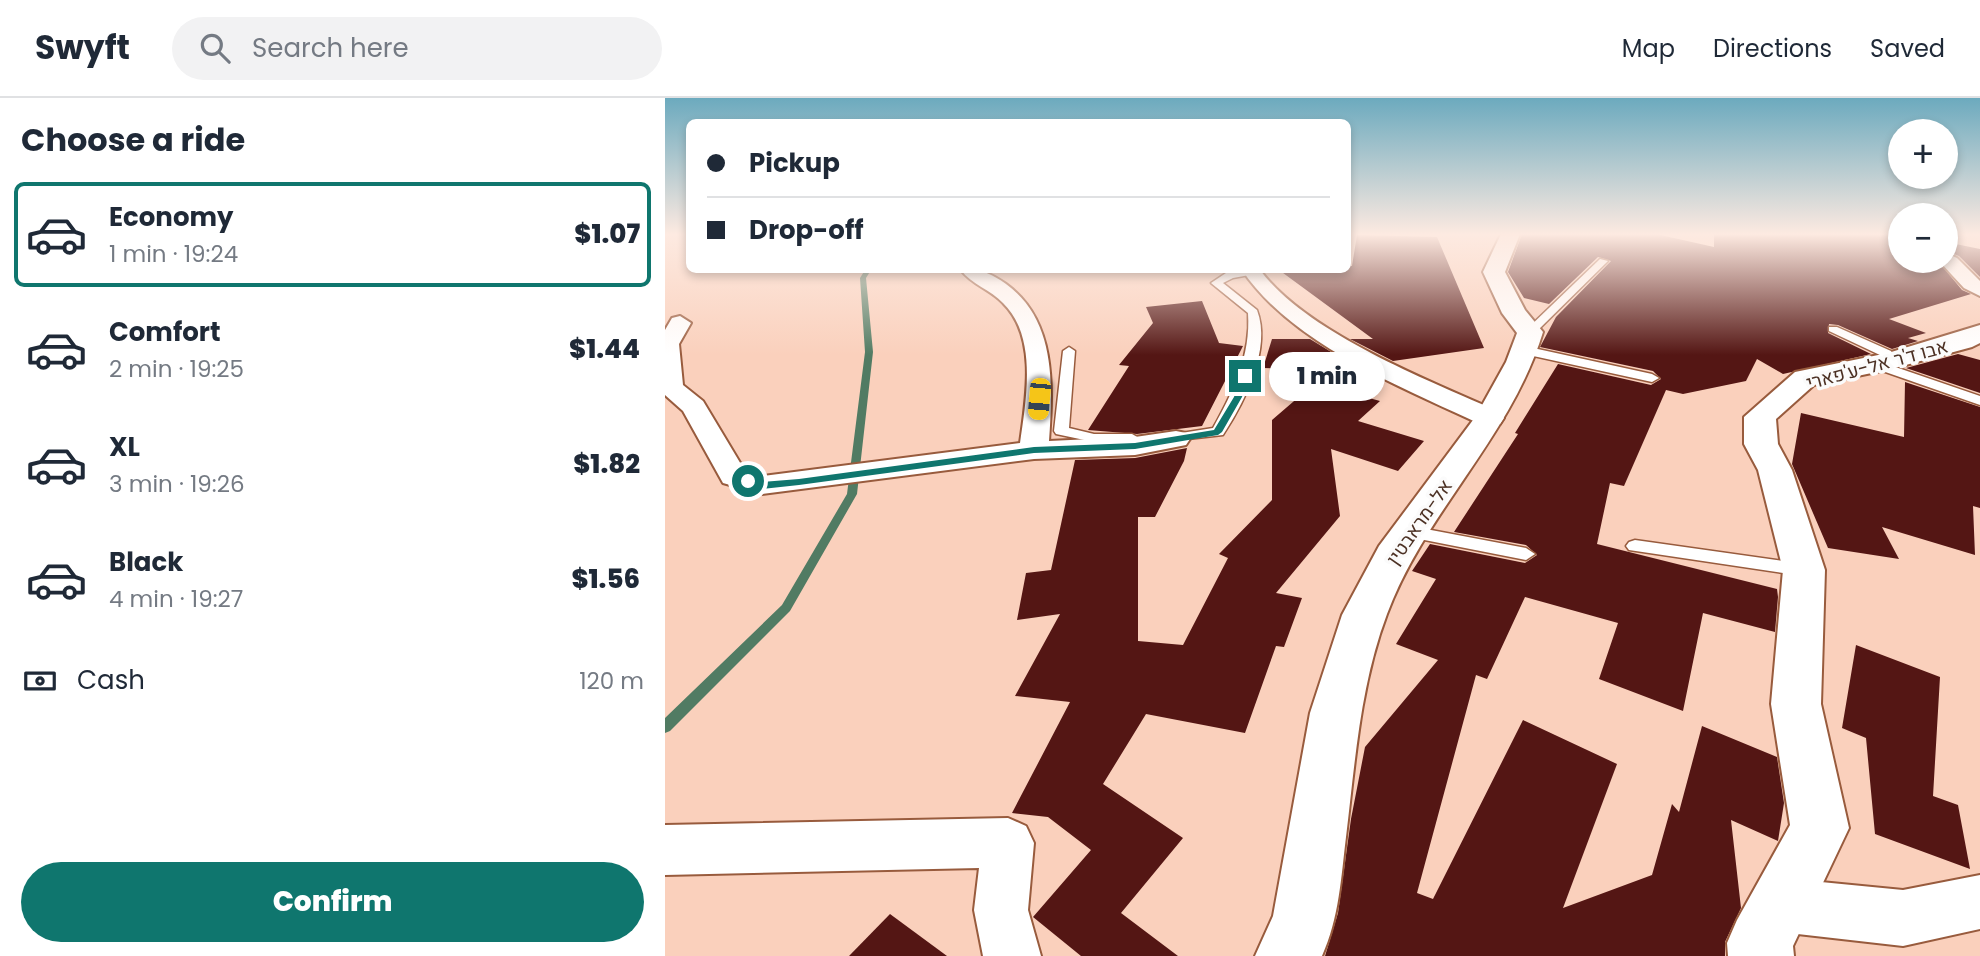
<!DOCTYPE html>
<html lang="en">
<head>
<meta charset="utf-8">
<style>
  :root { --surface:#fff; --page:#f2f2f3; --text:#1f2937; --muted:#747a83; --line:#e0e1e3; --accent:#0f766e }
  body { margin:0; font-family:Poppins,Heebo,sans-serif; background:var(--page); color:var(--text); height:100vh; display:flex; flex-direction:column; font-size:26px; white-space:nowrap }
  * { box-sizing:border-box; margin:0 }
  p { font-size:23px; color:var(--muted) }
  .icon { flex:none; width:38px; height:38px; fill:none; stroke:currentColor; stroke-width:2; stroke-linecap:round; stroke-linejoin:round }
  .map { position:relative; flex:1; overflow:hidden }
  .details { display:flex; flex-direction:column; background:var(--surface); width:665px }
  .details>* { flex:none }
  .hud { position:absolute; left:21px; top:21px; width:665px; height:154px; border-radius:10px; box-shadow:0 4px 10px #0003; display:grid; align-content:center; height:154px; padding:0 21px; background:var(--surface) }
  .controls { position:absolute; left:1223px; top:21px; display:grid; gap:14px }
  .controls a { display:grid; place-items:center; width:70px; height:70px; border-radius:50%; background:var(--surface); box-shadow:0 4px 10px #0003; font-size:35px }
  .end { position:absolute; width:32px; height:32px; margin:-16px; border:9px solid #0f766e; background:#fff; box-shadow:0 0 0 4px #fff }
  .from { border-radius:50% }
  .bubble { position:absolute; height:49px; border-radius:24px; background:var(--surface); box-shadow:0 4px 10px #0003; font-size:23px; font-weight:800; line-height:49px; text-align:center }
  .car { position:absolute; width:21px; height:42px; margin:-21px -10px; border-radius:9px; box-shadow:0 0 5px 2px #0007; background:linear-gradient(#f5c518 24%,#345 0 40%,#f5c518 0 76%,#345 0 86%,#f5c518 0) }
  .hud b { display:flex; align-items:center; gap:24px; height:66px; font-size:26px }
  .hud b+b { border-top:2px solid var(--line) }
  .hud i { width:18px; height:18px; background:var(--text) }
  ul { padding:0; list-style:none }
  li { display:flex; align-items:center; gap:21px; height:105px; margin:0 14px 10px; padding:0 7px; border:4px solid transparent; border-radius:10px }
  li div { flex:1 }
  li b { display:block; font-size:26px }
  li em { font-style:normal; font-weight:800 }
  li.selected { border-color:var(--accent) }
  li>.icon { width:63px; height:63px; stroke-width:1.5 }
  h2 { padding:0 21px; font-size:32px; line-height:84px }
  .pay { display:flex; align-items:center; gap:18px; height:77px; padding:0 21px; font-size:26px }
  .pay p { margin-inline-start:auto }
  .primary-button { display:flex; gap:14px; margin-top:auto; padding:14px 21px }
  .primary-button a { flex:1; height:80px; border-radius:42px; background:var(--accent); color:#fff; font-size:28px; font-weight:800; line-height:80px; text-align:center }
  header { display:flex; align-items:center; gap:42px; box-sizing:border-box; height:98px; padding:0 35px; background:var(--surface); border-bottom:2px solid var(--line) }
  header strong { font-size:33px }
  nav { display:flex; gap:38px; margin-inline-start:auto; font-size:24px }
  .search { width:490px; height:63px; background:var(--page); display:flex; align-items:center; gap:18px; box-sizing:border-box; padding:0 24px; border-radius:38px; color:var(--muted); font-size:26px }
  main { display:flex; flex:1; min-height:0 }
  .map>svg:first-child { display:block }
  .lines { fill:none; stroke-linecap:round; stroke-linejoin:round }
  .stream { fill:#517b63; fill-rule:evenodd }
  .building { fill:#541614 }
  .lane-casing { stroke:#985b3d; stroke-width:3 }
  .street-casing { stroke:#985b3d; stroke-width:4 }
  .secondary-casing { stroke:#985b3d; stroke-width:4 }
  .lane { fill:#fff; fill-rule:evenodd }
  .street { fill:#fff; fill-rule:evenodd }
  .secondary { fill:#fff; fill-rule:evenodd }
  .route { fill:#0f766e }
  .labels { text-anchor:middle; stroke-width:7; stroke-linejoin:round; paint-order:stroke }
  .street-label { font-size:19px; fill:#4c3124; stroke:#fbfbfb }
</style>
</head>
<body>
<header>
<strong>Swyft</strong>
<div class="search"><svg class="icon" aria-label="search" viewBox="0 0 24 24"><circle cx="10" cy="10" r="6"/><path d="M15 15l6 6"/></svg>Search here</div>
<nav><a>Map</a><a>Directions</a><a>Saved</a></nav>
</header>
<main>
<section class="details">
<h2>Choose a ride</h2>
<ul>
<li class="selected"><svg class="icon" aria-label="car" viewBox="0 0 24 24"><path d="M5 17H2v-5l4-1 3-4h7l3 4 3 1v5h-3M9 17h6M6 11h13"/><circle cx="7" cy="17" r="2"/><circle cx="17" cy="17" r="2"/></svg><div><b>Economy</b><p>1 min · 19:24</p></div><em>$1.07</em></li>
<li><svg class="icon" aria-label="car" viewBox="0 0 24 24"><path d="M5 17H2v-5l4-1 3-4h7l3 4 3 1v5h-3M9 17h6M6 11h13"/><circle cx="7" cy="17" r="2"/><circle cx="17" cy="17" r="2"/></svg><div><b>Comfort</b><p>2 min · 19:25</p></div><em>$1.44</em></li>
<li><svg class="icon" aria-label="car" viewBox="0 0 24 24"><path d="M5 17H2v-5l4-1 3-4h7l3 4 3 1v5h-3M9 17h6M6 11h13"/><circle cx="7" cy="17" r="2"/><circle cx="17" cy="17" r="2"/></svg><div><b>XL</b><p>3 min · 19:26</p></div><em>$1.82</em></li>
<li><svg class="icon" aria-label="car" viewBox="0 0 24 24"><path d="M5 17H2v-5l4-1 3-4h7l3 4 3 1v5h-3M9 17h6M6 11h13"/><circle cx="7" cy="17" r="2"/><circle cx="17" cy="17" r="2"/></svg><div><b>Black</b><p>4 min · 19:27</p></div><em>$1.56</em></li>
</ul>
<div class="pay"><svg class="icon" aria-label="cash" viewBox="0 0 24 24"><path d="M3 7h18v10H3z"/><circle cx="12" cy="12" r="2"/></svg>Cash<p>120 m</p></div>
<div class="primary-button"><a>Confirm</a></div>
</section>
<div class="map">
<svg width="1315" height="858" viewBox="0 0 1315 858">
  <rect width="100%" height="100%" fill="#fad0bc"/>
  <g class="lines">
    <path class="stream" d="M200,172H206L201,180L208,254L192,396L125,513L5,633L0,635V620L117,507L182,396L200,254L195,180Z"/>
  </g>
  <g class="building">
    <path d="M857,136H991L1049,149V136H1236V163H1273L1297,192L1306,196L1224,221L1261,235L1243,240L1253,243L1227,251L1173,227L1164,226L1163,235L1206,256L1118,276L1092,261L1081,283L1018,296L1001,292L959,388L945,385L932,446L1112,491L1113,499L1110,534L1038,515L1018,613L934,581L953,525L860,499L822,581L811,577L752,795L768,801L858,622L952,666L898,810L987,777L1007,706L1014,714L1037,628L1112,659L1119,705L1113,743L1066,722L1076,810L1060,844V858H660L673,815L686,721L700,649L773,562L731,546L771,481L747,473L765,446L860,465L872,457L861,447L789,434L853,336L850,335L893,266L986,287L996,281L988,273L875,249L891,219L946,163L933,159L884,206L859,200L843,174Z"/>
    <path d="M692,137L772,139L819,250L728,263L685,241H708L614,172H682V168H687Z"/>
    <path d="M1281,144L1315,151V179L1294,158L1281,153Z"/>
    <path d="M537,203L554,245L578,248L537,328L472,336L423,332L464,268L454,267L488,225L481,209Z"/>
    <path d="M607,241H645L689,268L657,272L598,270Z"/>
    <path d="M1293,256L1315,262V295L1241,270Z"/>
    <path d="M1240,284L1315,309V410L1308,408L1310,457L1217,429L1234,461L1163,450L1127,366L1136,315L1239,339Z"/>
    <path d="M650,285L715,303L693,323L759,343L733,373L666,351L675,418L611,495L637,500L619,549L611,548L580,635L481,616L438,686L518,740L456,815L513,858H416L368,819L426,752L383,719L347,715L405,604L350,598L395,516L352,522L361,475L386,472L410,362L470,360L522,350L519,363L490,419H473V543L518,547L563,460L554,456L607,402V322Z"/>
    <path d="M1191,547L1275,579L1268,698L1293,707L1305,771L1210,736L1201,640L1177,630Z"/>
    <path d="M225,816L282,858H184Z"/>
  </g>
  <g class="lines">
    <g class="lane-casing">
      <g id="lane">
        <path d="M935,161L943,163L869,236H861V232Z"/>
        <path d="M588,172L590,176L568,180L558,185L592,212C607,251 579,305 558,337L497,344V338L548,330C568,294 586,258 583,215L546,185L561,175Z"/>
        <path d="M1164,229H1172L1226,253L1232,263L1222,266L1217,258L1164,233Z"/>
        <path d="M859,248L987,276L994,280L987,284L855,255V249Z"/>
        <path d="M404,249L410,253L404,330L429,336H467L474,340L472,343L429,344L391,336L389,333L398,253Z"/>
        <path d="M1210,262L1315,298V307L1206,269L1204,266Z"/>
        <path d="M745,428L861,450L870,456L861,462L739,438L736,434L739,430Z"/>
        <path d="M970,442L1139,466L1148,472L1139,478L964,452L961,448L964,444Z"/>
      </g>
    </g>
    <g class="street-casing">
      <g id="street">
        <path d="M1281,155L1292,160L1315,183V198L1299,190L1275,164L1281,163Z"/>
        <path d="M296,172C314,170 325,175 341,186C391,222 388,287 384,343L470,339L511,333L521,335L525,341L521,347L470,357L369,361L97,396L58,385L18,313L0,297V232L7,220L15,218L26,225L14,246L18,287L38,303L80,373L98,378L355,345C361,302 373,239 338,205C326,192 306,186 296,172Z"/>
        <path d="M577,172H595C642,235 762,282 835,314L839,320L835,326H815C736,289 627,246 577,172Z"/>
        <path d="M343,720L361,728L369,745L363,812L376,858H318L309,812L314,770L0,777V727Z"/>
        <path d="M1315,777V831L1238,848L1115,834L1096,826L1088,807L1096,788L1115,780L1238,792Z"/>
      </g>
    </g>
    <g class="secondary-casing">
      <g id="secondary">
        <path d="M836,136H855L840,174L860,212L878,234C846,339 760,414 722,516C695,587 690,665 681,739C676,781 674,820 657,858H590L608,818L645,615L677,517L714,448L811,318L841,264L852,235L837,215L818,174Z"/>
        <path d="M1315,227V245L1307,249L1226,271L1149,287L1111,321L1113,346L1127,372L1160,472L1156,606L1184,730L1128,848L1129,858H1063L1062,845L1072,822L1125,727L1106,606L1118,472L1093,372L1079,346V319L1130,274L1223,255Z"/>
      </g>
    </g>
    <use href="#lane" class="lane"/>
    <use href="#street" class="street"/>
    <use href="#secondary" class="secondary"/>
  </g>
  <linearGradient id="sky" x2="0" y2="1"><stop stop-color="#6caabe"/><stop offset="0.53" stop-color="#fdeae1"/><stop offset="1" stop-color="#fdeae1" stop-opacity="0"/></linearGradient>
  <rect width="1315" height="257" fill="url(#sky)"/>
  <path class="route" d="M580,275L584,278L577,299L557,334L553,337L470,351L369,355L134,387L97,391L78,383L83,380L97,384L134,381L369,349L470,345L549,332L569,299L576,278Z"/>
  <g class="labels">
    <g class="street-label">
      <text transform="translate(1212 266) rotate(-15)" y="7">אבו ד'ר אל-ע'פארי</text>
      <text transform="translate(754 424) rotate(-55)" y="7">אל-מראבטין</text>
    </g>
  </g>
</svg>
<div class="controls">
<a>+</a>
<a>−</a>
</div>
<i class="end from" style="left:83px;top:383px"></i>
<i class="end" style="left:580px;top:278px"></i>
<div class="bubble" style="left:604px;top:254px;width:116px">1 min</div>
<i class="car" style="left:374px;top:301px;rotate:185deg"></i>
<div class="hud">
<b><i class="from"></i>Pickup</b>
<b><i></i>Drop-off</b>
</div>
</div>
</main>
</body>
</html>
